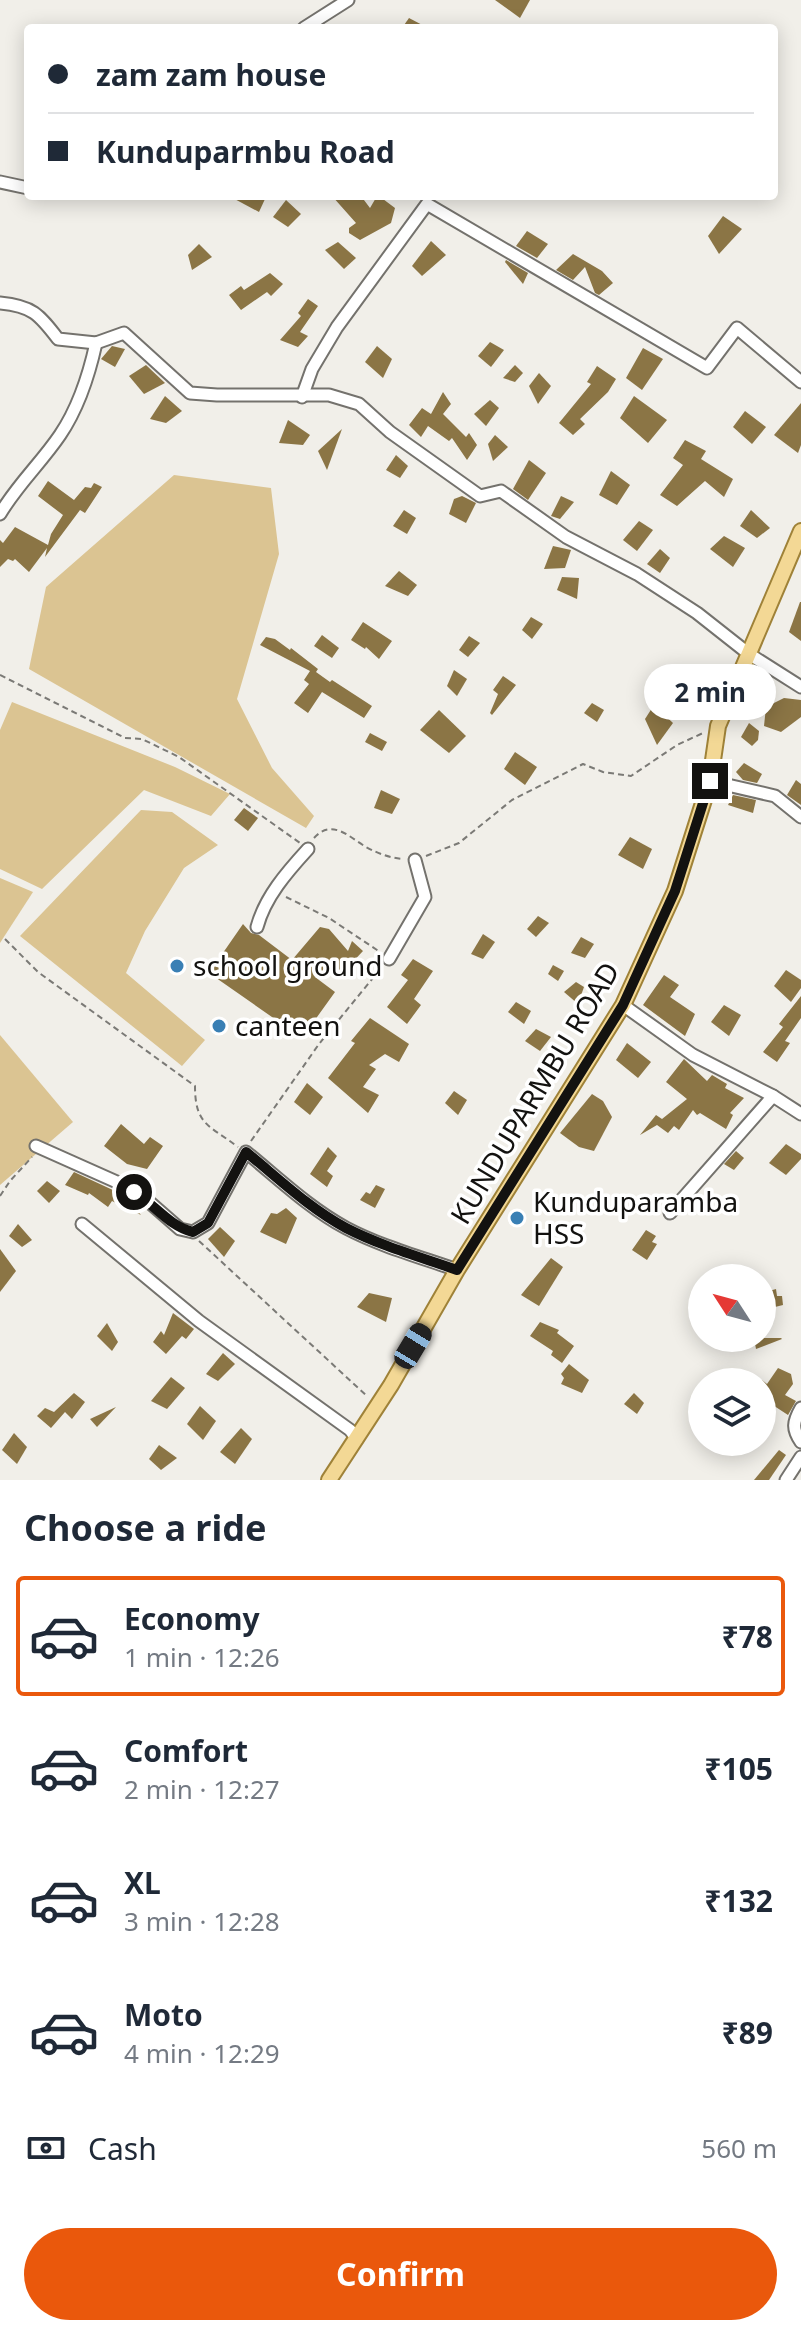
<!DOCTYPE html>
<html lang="en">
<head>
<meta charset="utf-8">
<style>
  :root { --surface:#fff; --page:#f2f2f3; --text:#1f2937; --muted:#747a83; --line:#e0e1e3; --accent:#ea580c }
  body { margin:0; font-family:"Noto Sans",sans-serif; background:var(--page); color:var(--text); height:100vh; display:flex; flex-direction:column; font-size:30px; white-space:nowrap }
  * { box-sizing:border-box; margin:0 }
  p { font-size:26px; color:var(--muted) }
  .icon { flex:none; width:44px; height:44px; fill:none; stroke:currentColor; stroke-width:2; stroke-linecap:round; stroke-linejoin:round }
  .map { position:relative; height:1480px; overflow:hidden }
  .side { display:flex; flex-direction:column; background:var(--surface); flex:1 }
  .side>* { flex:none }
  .hud { position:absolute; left:24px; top:24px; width:754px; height:176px; border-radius:8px; box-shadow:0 4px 20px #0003; display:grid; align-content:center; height:176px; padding:0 24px; background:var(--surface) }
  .needle { width:52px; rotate:306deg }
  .buttons { position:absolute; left:688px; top:1264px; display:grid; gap:16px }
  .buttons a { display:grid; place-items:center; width:88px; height:88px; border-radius:50%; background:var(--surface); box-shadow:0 4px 20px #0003; font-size:40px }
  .end { position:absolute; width:36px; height:36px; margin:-18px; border:10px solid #131210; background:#fff; box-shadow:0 0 0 4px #fff }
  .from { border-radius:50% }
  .bubble { position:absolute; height:56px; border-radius:28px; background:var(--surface); box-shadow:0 4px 20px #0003; font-size:26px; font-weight:700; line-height:56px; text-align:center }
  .car { position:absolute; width:24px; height:48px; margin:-24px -12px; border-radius:10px; box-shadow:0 0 6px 2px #0007; background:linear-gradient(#222 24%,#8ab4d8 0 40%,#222 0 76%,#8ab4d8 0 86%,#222 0) }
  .hud b { display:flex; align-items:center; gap:28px; height:76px; font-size:30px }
  .hud b+b { border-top:2px solid var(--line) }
  .hud i { width:20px; height:20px; background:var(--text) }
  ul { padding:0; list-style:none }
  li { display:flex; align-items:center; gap:24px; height:120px; margin:0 16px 12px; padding:0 8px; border:4px solid transparent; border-radius:8px }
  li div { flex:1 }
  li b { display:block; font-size:30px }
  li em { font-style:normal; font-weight:700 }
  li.current { border-color:var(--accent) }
  li>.icon { width:72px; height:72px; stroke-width:1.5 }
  h2 { padding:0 24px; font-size:36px; line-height:96px }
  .pay { display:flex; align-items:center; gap:20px; height:88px; padding:0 24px; font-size:30px }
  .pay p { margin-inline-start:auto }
  .button { display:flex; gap:16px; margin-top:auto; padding:16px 24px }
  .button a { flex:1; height:92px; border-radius:48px; background:var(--accent); color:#fff; font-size:32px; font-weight:700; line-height:92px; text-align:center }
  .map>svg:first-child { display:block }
  .green { fill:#dbc492 }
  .building { fill:#8b7545 }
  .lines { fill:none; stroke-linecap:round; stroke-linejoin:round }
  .minor-casing { stroke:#74726d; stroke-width:15 }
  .major-casing { stroke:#9f8238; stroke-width:18 }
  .path { stroke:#7b7a76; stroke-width:2; stroke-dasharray:6 4; stroke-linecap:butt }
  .minor { stroke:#fff; stroke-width:11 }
  .major { stroke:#f3d895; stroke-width:14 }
  .route { stroke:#131210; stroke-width:10 }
  .poi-dot { fill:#397fb4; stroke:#fff; stroke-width:3 }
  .labels { text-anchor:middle; stroke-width:7; stroke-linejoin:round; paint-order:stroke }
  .poi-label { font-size:28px; fill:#131210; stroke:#fff; text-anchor:start }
  .street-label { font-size:28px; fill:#131210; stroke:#fff }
</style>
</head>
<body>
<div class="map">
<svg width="801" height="1480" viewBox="0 0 801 1480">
  <rect width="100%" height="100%" fill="#f1efe9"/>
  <g class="green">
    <path d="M174,475L271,488L279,554L237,699L272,768L314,816L306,828L29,669L46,587Z"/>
    <path d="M12,702L175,767L230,794L211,816L144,790L42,889L0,869V730Z"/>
    <path d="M141,810L172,812L218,845L184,868L145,931L126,973L205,1040L182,1066L20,936Z"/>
    <path d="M0,878L33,892L0,943Z"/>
    <path d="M0,1035L73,1122L0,1185Z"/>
  </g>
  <g class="building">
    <path d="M495,0H530L520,18Z"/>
    <path d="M409,18L428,28H402Z"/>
    <path d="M229,196H257L265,199L259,212Z"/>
    <path d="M332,196H361L370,208L377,196H379L395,208L391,223L360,240L349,233V228L356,223Z"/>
    <path d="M286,200L301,214L288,227L273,217Z"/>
    <path d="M723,216L742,229L719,254L708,236Z"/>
    <path d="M527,231L548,244L537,258L516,246Z"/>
    <path d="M431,241L446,255L422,276L412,266Z"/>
    <path d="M338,242L356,258L344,269L325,250Z"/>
    <path d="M199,244L212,257L192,270L188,255Z"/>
    <path d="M573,254L602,271L613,283L599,295L595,293L585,267L573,280L556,270Z"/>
    <path d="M506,260L528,273L523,284L505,262Z"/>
    <path d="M270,273L283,284L271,296L267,292L241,310L229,295L241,286L244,290Z"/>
    <path d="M308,299L318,306L300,332L308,336L298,347L280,340L301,316L298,313Z"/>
    <path d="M490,342L504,350L491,367L478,356Z"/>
    <path d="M112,346L125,349L115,367L101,359Z"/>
    <path d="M377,346L392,359L383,378L365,362Z"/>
    <path d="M643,348L663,359L642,390L626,378Z"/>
    <path d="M146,365L165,383L144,394L129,376Z"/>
    <path d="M515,365L523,373L515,382L503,378Z"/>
    <path d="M597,366L616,379L608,392L580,419L585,424L573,435L559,423L591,384L587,382Z"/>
    <path d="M539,373L551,386L538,404L529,386Z"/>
    <path d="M443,392L451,404L443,414L466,437L469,433L477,445L467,460L452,438L449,441L428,426L421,437L409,425L422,408L431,414Z"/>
    <path d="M165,396L182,411L166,423L150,419Z"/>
    <path d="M634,396L667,420L648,443L620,418Z"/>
    <path d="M490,400L499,408L486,426L474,414Z"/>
    <path d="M801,403V445L798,453L774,435Z"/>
    <path d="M745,411L766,427L752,444L733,427Z"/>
    <path d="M288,420L310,435L303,445L279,443Z"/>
    <path d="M342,429L327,470L318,451Z"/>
    <path d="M495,435L508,447L493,461L488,444Z"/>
    <path d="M685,440L706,451L701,459L733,479L724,497L705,481L677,506L660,495L683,465L673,458Z"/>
    <path d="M396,455L408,466L400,478L386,470Z"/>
    <path d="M529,460L546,473L528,500L513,489Z"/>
    <path d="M611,471L630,485L617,505L599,495Z"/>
    <path d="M48,481L74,500L85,487L91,488L94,483L102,487L85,513L80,510L45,557L47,548L29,572L15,559L13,561L8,559L0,567V540L3,543L15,527L48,545L51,534L63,515L38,496Z"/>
    <path d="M462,496L476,503L466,523L449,514L454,499Z"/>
    <path d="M561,496L574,502L560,519L551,516Z"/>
    <path d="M404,510L416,518L407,534L393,526Z"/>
    <path d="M751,510L770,528L757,538L740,526Z"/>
    <path d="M639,521L653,530L637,551L623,540Z"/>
    <path d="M724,536L745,548L733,567L710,549Z"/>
    <path d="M553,546L571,550L565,568L544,569Z"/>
    <path d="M660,549L670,558L660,573L647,564Z"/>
    <path d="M399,571L417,585L408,596L385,586Z"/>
    <path d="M562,577L579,578L577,599L557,590Z"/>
    <path d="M800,602H801V641L789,632Z"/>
    <path d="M531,617L543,624L532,639L522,630Z"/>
    <path d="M363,622L392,641L379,659L366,647L365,649L351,640Z"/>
    <path d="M322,635L339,648L332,658L314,646Z"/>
    <path d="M469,636L480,643L468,657L459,650Z"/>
    <path d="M266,637L275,639L290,650L291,648L318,669L316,672L330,682L332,680L372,706L364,718L322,692L308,713L294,703L309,684L304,680L310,671L260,645Z"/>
    <path d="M454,670L467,679L457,696L447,686Z"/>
    <path d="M503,676L516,685L492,715L490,713L498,694L493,690Z"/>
    <path d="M784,698L801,700V717L781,732L764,726L766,707Z"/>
    <path d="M592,703L604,710L597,722L584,713Z"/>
    <path d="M654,705L673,723L657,745L645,719Z"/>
    <path d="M439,710L466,736L449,753L420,730Z"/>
    <path d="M749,723L759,731L758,740L752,746L741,737Z"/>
    <path d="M370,733L387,742L382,751L365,742Z"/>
    <path d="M515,752L537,767L525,785L504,769Z"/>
    <path d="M744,763L762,774L757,783L743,780L736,772Z"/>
    <path d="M796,780L801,784V805L787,795Z"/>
    <path d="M381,790L400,799L392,814L374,808Z"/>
    <path d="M733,795L756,800L753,813L728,805Z"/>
    <path d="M244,808L258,818L248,831L234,820Z"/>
    <path d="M630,837L652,849L643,869L618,855Z"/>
    <path d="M538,916L549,923L536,937L527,929Z"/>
    <path d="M243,924L251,933L259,935L292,960L320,927L329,929L348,951L352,941L363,951L348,967L315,977L335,992L302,1038L209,973Z"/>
    <path d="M483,934L495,942L483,959L471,954Z"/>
    <path d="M581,937L594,944L585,958L571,953Z"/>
    <path d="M413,959L433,971L414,999L421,1005L407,1024L387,1007L408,980L401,975Z"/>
    <path d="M553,965L564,971L558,981L548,974Z"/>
    <path d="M786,970L801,980V988L791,1002L774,986Z"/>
    <path d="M664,975L679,985L670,997L695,1014L685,1036L643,1005Z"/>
    <path d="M576,982L584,987L578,1004L564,992Z"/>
    <path d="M801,996V1018L785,1041L790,1043L777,1062L763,1052L783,1027L779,1024Z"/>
    <path d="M516,1002L531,1011L524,1024L508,1012Z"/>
    <path d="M724,1005L741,1015L729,1036L711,1022Z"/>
    <path d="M370,1018L409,1044L399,1062L385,1054L369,1065L376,1069L363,1087L379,1095L368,1113L328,1078L355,1043L351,1041Z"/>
    <path d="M536,1029L551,1037L540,1051L525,1041Z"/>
    <path d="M627,1043L651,1062L638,1078L616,1060Z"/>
    <path d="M684,1059L707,1081L712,1075L727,1084L725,1088L744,1098L730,1113L733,1115L726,1129L700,1113L697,1115L693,1110L679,1130L674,1126L668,1133L657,1125L640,1135L656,1115L662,1119L687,1099L666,1082Z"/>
    <path d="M307,1083L323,1097L310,1115L294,1102Z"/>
    <path d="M454,1091L467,1100L458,1115L445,1103Z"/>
    <path d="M592,1094L603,1101L612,1117L594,1151L579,1147L560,1133Z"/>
    <path d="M121,1124L144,1144L150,1137L163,1146L147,1169L127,1164L104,1146Z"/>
    <path d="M786,1144L801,1154V1159L786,1175L769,1163Z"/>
    <path d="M328,1147L337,1156L327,1171L333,1176L327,1187L310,1174Z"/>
    <path d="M736,1151L744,1158L734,1170L724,1164Z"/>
    <path d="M74,1172L115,1191L136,1203L134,1207L141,1215L112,1201L108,1207L89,1193L88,1195L65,1185Z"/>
    <path d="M47,1181L60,1191L49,1203L37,1191Z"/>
    <path d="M376,1185L385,1189L375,1208L360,1200L366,1192L370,1194Z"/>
    <path d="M286,1208L297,1218L286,1244L260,1232L271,1213L277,1214Z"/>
    <path d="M18,1224L32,1240L22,1247L9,1236Z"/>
    <path d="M220,1227L235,1241L224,1257L208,1239Z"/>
    <path d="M646,1230L656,1236L652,1242L657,1244L647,1260L632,1250Z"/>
    <path d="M0,1249L16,1271L0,1292Z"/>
    <path d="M551,1258L563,1267L539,1306L521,1295Z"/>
    <path d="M776,1289L777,1296H782L783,1305L763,1310L762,1293Z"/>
    <path d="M369,1293L392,1298L386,1322L357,1307Z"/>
    <path d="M173,1313L194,1329L186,1339L182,1336L166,1354L153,1342L161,1331L164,1335Z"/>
    <path d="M540,1322L559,1330L557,1333L574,1346L562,1363L551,1355L553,1351L530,1336Z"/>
    <path d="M107,1323L118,1342L112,1351L97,1336Z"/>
    <path d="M754,1338H781L782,1339L756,1349Z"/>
    <path d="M223,1353L235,1364L218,1381L206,1374Z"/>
    <path d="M569,1364L589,1380L582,1393L561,1384L564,1378L561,1374Z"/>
    <path d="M778,1368L791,1374L793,1384L785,1395L796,1401L788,1415L762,1398V1380L767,1384Z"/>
    <path d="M730,1369L739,1373L734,1382H720Z"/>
    <path d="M171,1377L185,1388L167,1409L151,1401Z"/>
    <path d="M74,1393L85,1402L72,1419L65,1412L51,1428L37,1416L45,1408L54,1412Z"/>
    <path d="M634,1393L644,1403L637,1414L624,1404Z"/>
    <path d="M200,1406L216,1421L203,1440L187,1424Z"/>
    <path d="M116,1407L97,1427L90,1419Z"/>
    <path d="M241,1428L252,1439L235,1464L220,1452Z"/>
    <path d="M14,1433L27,1447L17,1464L2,1450Z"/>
    <path d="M159,1445L177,1458L161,1470L149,1459Z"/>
    <path d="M779,1450L786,1455L769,1480H754Z"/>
  </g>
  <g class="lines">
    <g class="minor-casing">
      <g id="minor">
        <path d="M304,28L348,0"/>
        <path d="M0,182L28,188"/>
        <path d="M0,303C32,306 39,314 58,339L96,343L124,333L190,393L217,395H329L359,404L390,432L480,496L501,491L566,537L637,574L697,613L749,654L801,687"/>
        <path d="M302,397L312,369L337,327L427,204L707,368L737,328L801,382"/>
        <path d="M0,514C17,485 41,463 60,435C79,407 89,375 96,343"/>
        <path d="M710,781L775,796L801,817"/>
        <path d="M257,927C265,897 287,872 308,849"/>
        <path d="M389,959L425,897L415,860"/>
        <path d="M623,1005L693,1055L773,1096L801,1114"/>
        <path d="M36,1146L119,1183L148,1201L180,1229L193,1232L208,1223L246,1152C278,1178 309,1208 346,1228C380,1246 420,1257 457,1270"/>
        <path d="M670,1213L773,1096"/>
        <path d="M82,1224L199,1321L350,1430L357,1439"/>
        <path d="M801,1408C793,1422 792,1429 801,1442"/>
        <path d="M786,1480L801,1457"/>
      </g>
    </g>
    <g class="major-casing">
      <path id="major" d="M329,1480L391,1385L457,1270L623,1005L675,891L710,781L718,726L801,531"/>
    </g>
    <g class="path">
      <path d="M0,675L125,738L142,739L179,757L300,843"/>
      <path d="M314,838C332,818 349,837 366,847C379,854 390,858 404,859"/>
      <path d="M426,856L459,843L512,800L583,764L603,772L631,776L677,745L703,733"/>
      <path d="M286,897L329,918L380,952"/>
      <path d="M5,939L38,972L195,1086C195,1125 209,1125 238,1147"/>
      <path d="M251,1141L319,1044L382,967"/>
      <path d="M0,1196L10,1181L32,1157"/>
      <path d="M199,1241L368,1397"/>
    </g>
    <use href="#minor" class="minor"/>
    <use href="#major" class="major"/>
  </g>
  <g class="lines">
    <path class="route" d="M134,1192C154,1204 170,1227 193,1232L208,1223L246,1152C278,1178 309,1208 346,1228C381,1246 420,1257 457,1270L623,1005L675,891L710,781"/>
  </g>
  <g class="poi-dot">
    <circle cx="177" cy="966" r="8"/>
    <circle cx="219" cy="1026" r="8"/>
    <circle cx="517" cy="1218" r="8"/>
  </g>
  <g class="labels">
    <g class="poi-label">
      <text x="193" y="976">school ground</text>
      <text x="235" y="1036">canteen</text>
      <text x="533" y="1212">Kunduparamba<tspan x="533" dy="32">HSS</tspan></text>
    </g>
    <g class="street-label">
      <text transform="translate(535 1093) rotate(-59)" y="10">KUNDUPARMBU ROAD</text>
    </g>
  </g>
</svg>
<div class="buttons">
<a><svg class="needle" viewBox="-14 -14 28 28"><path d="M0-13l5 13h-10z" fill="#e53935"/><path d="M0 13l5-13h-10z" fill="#747a83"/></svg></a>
<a><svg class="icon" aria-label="layers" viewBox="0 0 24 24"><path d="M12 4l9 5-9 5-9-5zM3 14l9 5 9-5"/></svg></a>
</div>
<i class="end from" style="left:134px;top:1192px"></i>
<i class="end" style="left:710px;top:781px"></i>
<div class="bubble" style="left:644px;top:664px;width:132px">2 min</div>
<i class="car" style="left:413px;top:1346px;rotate:31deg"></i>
<div class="hud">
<b><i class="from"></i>zam zam house</b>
<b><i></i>Kunduparmbu Road</b>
</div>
</div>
<section class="side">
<h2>Choose a ride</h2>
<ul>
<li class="current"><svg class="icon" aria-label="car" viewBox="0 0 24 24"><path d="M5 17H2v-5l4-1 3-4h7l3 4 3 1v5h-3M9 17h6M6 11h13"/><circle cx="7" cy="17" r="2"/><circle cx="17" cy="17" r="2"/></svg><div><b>Economy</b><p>1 min · 12:26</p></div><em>₹78</em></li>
<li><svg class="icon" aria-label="car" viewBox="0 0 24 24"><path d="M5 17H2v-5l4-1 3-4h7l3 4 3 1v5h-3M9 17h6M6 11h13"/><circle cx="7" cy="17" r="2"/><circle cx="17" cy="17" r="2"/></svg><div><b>Comfort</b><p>2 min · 12:27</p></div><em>₹105</em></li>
<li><svg class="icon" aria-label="car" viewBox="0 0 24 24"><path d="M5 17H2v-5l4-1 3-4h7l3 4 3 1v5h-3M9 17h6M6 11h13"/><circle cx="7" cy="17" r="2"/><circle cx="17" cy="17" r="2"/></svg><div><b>XL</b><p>3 min · 12:28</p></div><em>₹132</em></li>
<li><svg class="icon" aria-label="car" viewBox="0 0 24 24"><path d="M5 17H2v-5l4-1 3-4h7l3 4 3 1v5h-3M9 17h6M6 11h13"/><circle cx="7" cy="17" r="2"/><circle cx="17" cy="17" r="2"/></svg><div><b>Moto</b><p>4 min · 12:29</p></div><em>₹89</em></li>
</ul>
<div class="pay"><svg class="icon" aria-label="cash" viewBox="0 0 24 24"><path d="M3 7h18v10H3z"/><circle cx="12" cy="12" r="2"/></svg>Cash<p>560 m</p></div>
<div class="button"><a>Confirm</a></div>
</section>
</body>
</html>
